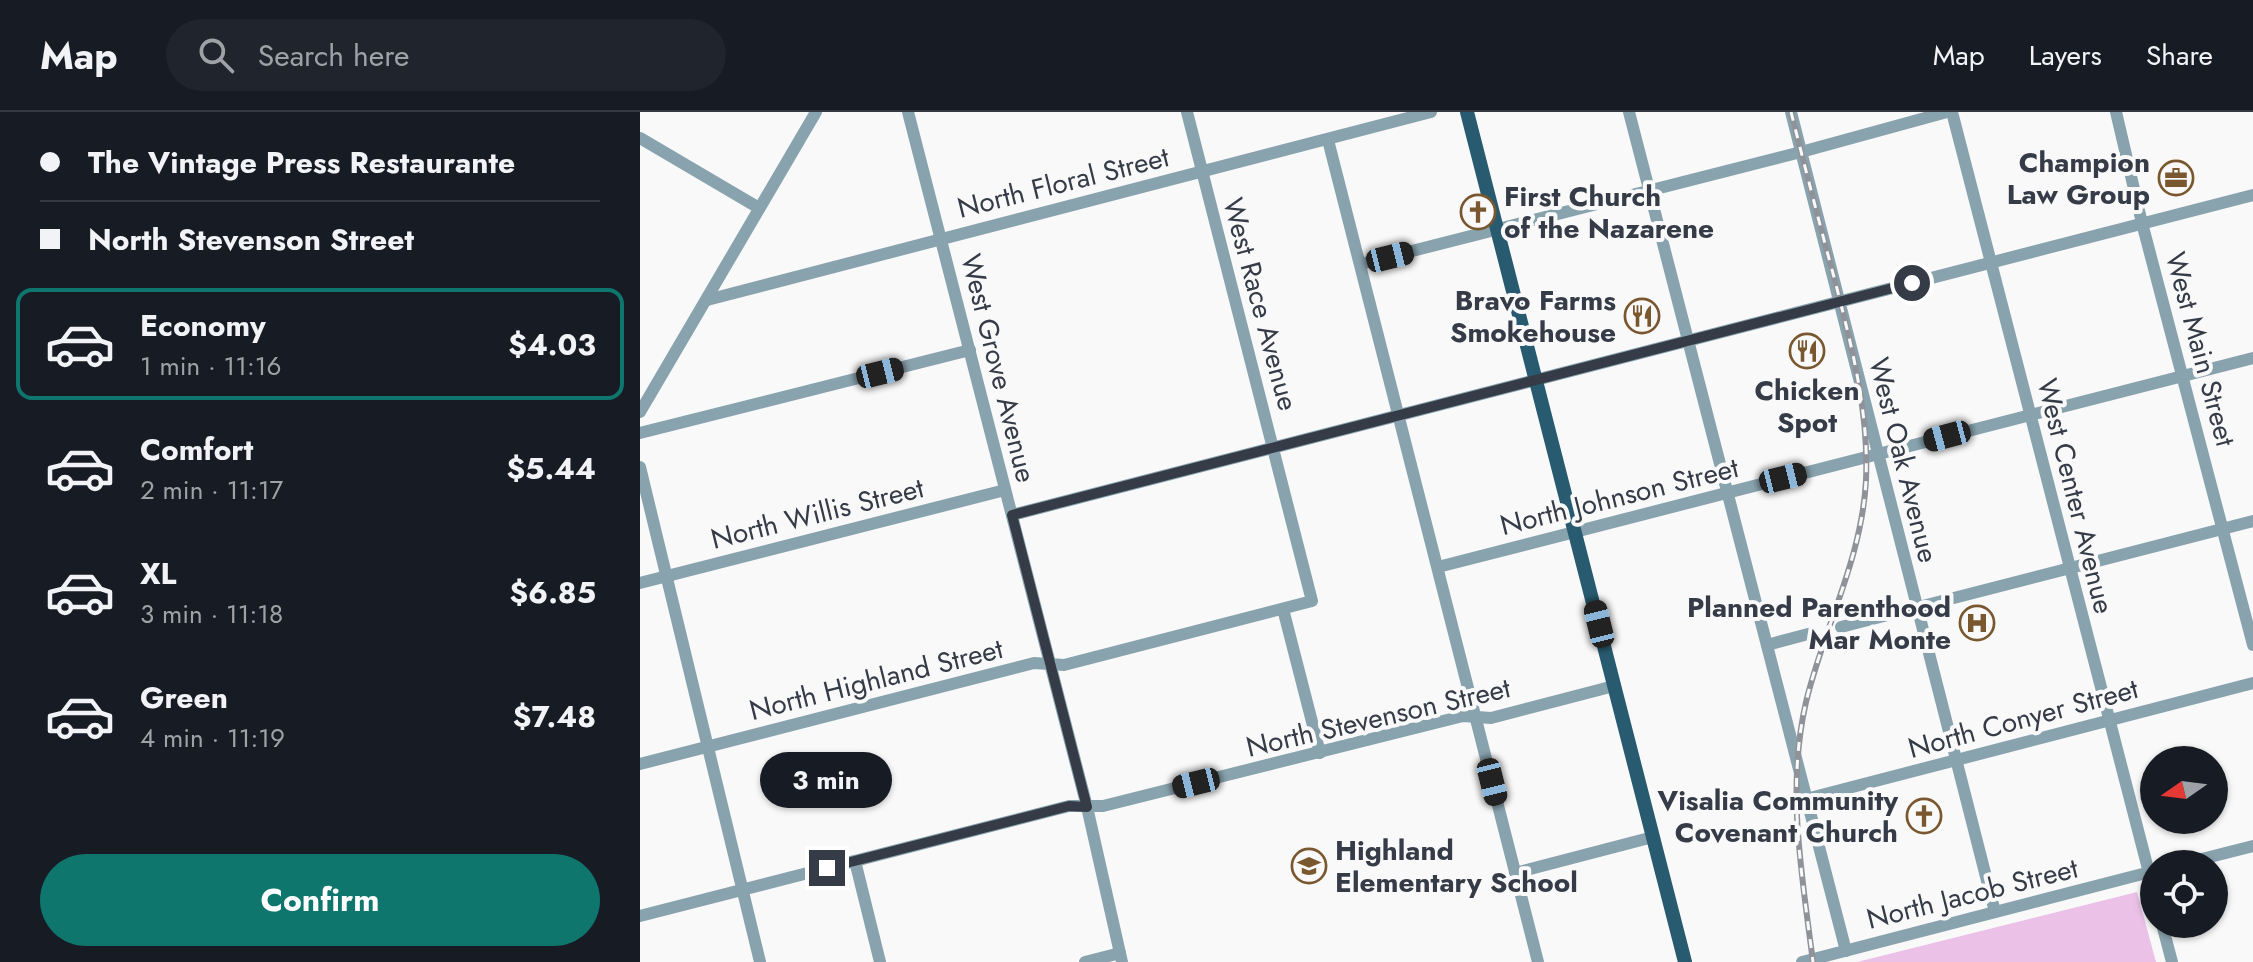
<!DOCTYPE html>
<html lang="en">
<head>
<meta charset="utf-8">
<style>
  :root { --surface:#171b24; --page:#20242c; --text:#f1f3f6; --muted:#9ea1a6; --line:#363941; --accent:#0f766e }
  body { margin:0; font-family:Jost,sans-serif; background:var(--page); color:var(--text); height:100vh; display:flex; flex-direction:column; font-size:30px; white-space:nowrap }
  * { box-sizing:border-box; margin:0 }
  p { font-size:26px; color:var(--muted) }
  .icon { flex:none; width:44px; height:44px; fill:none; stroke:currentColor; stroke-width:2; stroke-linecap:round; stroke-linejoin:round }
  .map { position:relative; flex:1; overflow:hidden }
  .sheet { display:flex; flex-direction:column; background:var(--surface); width:640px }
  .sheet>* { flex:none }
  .hud { display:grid; align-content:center; height:176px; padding:0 40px; background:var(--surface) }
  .needle { width:52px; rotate:256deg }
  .tools { position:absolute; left:1500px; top:634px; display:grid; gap:16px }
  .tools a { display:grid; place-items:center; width:88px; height:88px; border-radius:50%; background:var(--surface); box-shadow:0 2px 6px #0004; font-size:40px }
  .end { position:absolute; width:36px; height:36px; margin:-18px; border:10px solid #353c48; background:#fff; box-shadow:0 0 0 4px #fff }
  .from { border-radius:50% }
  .bubble { position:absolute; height:56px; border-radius:28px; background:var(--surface); box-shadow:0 2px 6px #0004; font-size:26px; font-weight:700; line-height:56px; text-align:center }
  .car { position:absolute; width:24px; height:48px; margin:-24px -12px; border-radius:10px; box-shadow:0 0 6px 2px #0007; background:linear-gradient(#222 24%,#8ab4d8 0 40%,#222 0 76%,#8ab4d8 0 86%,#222 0) }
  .hud b { display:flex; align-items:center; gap:28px; height:76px; font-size:30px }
  .hud b+b { border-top:2px solid var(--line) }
  .hud i { width:20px; height:20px; background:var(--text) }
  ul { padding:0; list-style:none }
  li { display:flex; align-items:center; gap:24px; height:112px; margin:0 16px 12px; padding:0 24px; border:4px solid transparent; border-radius:16px }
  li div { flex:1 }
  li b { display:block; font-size:30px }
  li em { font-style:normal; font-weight:700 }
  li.current { border-color:var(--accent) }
  li>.icon { width:72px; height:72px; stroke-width:1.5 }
  .cta { display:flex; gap:16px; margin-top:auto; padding:16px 40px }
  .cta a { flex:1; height:92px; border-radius:48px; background:var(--accent); color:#fff; font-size:32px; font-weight:700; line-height:92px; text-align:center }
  header { display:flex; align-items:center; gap:48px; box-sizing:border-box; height:112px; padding:0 40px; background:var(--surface); border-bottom:2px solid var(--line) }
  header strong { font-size:38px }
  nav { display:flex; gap:44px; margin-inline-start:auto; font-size:28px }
  .search { width:560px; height:72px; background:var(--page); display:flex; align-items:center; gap:20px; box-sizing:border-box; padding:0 28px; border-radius:44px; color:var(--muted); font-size:30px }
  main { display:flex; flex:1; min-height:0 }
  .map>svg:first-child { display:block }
  .green { fill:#ebc1e8 }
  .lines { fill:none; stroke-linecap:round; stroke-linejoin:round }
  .minor { stroke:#89a3ae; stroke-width:12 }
  .major { stroke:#285b6f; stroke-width:14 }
  .rail-casing { stroke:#8f9399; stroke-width:6 }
  .rail { stroke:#f9f9f9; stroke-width:3; stroke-dasharray:9; stroke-linecap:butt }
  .route { stroke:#353c48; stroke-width:10 }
  .labels { text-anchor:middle; stroke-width:8; stroke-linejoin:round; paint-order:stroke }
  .poi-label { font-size:28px; font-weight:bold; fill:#353c48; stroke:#f9f9f9; text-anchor:end }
  .street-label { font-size:28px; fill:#353c48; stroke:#f9f9f9 }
</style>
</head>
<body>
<header>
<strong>Map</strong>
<div class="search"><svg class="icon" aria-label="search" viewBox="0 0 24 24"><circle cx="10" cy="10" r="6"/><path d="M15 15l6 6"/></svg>Search here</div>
<nav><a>Map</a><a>Layers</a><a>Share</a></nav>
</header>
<main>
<section class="sheet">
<div class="hud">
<b><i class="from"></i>The Vintage Press Restaurante</b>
<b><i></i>North Stevenson Street</b>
</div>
<ul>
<li class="current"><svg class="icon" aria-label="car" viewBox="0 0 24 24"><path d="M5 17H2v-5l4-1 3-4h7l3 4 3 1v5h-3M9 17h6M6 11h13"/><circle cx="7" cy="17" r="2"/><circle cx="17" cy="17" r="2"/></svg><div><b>Economy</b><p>1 min · 11:16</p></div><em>$4.03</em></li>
<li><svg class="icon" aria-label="car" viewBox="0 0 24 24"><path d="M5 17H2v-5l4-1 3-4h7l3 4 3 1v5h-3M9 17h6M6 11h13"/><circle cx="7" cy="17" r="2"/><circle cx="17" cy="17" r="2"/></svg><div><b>Comfort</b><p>2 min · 11:17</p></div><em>$5.44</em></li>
<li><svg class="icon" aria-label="car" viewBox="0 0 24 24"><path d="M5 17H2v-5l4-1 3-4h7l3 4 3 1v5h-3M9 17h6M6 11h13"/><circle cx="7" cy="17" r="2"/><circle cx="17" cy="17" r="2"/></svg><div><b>XL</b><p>3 min · 11:18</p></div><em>$6.85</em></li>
<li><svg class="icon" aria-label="car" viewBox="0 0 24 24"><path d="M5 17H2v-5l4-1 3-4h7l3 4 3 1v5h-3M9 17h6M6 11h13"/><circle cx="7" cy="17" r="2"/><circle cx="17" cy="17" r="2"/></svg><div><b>Green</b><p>4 min · 11:19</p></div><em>$7.48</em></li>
</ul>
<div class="cta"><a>Confirm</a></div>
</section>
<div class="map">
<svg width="1613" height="850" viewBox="0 0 1613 850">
  <rect width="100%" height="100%" fill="#f9f9f9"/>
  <path class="green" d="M1497,780L1516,850H1217Z"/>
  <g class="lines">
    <g class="minor">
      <path d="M268,0L447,695L482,850"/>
      <path d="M989,0L1206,839"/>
      <path d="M1151,0L1355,800"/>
      <path d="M1312,0L1514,780"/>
      <path d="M1476,0L1502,111L1613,533"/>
      <path d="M0,26L119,96"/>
      <path d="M688,28L898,850"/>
      <path d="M721,152L1161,40L1307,0"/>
      <path d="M67,188L791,0"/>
      <path d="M0,300L176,0"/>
      <path d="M0,321L330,238"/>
      <path d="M0,355L120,850"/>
      <path d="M372,403L1613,83"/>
      <path d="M798,455L1613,246"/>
      <path d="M0,471L365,378"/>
      <path d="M643,497L680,641"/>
      <path d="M1201,515L1613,409"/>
      <path d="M1127,533L1172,521"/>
      <path d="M0,652L394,551L424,553L672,489L547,0"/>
      <path d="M1166,687L1613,571"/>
      <path d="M215,749L240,850"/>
      <path d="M1542,752L1613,734"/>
      <path d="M875,761L1013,725"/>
      <path d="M0,804L429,694H463L823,604L851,606L974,574"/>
      <path d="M1522,812L1532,850"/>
      <path d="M445,850L480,841"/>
      <path d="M1162,850L1514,759"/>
    </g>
    <path class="major" d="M827,0L1045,850"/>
    <g class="rail-casing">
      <path id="rail" d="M1151,0C1165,55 1179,110 1194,165C1211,232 1229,298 1226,368C1222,447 1184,515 1166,590C1146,677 1162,763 1173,850"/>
    </g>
    <use href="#rail" class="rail"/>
  </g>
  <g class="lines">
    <path class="route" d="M187,756L429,694L447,695L372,403L1272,171"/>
  </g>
  <defs>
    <g id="office-ring" transform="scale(1.8)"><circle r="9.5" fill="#f9f9f9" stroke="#79582f" stroke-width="1.5"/><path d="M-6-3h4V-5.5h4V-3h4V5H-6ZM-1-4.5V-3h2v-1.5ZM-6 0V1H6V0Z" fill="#79582f"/></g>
    <g id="church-ring" transform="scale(1.8)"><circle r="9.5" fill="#f9f9f9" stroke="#79582f" stroke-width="1.5"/><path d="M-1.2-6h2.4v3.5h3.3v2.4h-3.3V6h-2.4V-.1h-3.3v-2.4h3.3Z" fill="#79582f"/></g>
    <g id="restaurant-ring" transform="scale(1.8)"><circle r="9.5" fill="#f9f9f9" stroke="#79582f" stroke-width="1.5"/><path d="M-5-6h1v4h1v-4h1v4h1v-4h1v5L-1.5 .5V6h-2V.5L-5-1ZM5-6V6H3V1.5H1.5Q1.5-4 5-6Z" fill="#79582f"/></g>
    <g id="hospital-ring" transform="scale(1.8)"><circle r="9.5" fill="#f9f9f9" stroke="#79582f" stroke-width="1.5"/><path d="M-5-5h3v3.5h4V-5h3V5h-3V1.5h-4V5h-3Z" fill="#79582f"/></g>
    <g id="school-ring" transform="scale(1.8)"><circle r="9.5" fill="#f9f9f9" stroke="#79582f" stroke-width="1.5"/><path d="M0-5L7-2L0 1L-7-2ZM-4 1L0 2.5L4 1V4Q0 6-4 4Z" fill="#79582f"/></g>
  </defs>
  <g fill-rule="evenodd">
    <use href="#office-ring" x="1536" y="66"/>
    <use href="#church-ring" x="838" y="100"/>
    <use href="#restaurant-ring" x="1002" y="204"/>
    <use href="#restaurant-ring" x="1167" y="239"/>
    <use href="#hospital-ring" x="1337" y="511"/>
    <use href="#church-ring" x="1284" y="704"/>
    <use href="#school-ring" x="669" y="754"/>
  </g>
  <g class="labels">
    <g class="poi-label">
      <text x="1510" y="60">Champion<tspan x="1510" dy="32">Law Group</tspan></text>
      <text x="864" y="94" text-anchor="start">First Church<tspan x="864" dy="32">of the Nazarene</tspan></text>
      <text x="976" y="198">Bravo Farms<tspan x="976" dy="32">Smokehouse</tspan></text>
      <text x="1167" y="288" text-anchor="middle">Chicken<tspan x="1167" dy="32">Spot</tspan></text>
      <text x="1311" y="505">Planned Parenthood<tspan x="1311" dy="32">Mar Monte</tspan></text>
      <text x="1258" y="698">Visalia Community<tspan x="1258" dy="32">Covenant Church</tspan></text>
      <text x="695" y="748" text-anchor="start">Highland<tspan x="695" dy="32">Elementary School</tspan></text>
    </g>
    <g class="street-label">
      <text transform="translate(423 70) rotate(-14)" y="10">North Floral Street</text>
      <text transform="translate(621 192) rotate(75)" y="10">West Race Avenue</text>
      <text transform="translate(1561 237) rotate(75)" y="10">West Main Street</text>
      <text transform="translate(359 256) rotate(76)" y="10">West Grove Avenue</text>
      <text transform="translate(1264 348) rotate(76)" y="10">West Oak Avenue</text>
      <text transform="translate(979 384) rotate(-14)" y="10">North Johnson Street</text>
      <text transform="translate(1436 384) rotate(76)" y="10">West Center Avenue</text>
      <text transform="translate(177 401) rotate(-14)" y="10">North Willis Street</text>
      <text transform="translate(236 567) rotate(-14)" y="10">North Highland Street</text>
      <text transform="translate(738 605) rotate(-13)" y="10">North Stevenson Street</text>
      <text transform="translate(1383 606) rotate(-15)" y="10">North Conyer Street</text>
      <text transform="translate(1332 781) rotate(-14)" y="10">North Jacob Street</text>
    </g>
  </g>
</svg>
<div class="tools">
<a><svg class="needle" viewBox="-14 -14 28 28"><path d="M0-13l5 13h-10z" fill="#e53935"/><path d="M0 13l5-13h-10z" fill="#9ea1a6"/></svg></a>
<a><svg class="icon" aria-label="locate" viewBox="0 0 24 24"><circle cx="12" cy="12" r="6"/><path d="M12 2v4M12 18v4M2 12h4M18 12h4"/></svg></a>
</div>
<i class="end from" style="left:1272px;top:171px"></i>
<i class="end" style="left:187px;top:756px"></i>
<div class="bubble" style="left:120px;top:640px;width:132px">3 min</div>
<i class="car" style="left:750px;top:145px;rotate:76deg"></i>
<i class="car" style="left:240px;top:261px;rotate:76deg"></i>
<i class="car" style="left:1307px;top:324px;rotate:255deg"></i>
<i class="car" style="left:1143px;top:366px;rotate:76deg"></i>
<i class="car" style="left:959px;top:512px;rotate:346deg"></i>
<i class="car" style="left:852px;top:670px;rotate:166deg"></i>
<i class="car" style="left:556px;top:671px;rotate:256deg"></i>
</div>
</main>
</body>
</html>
